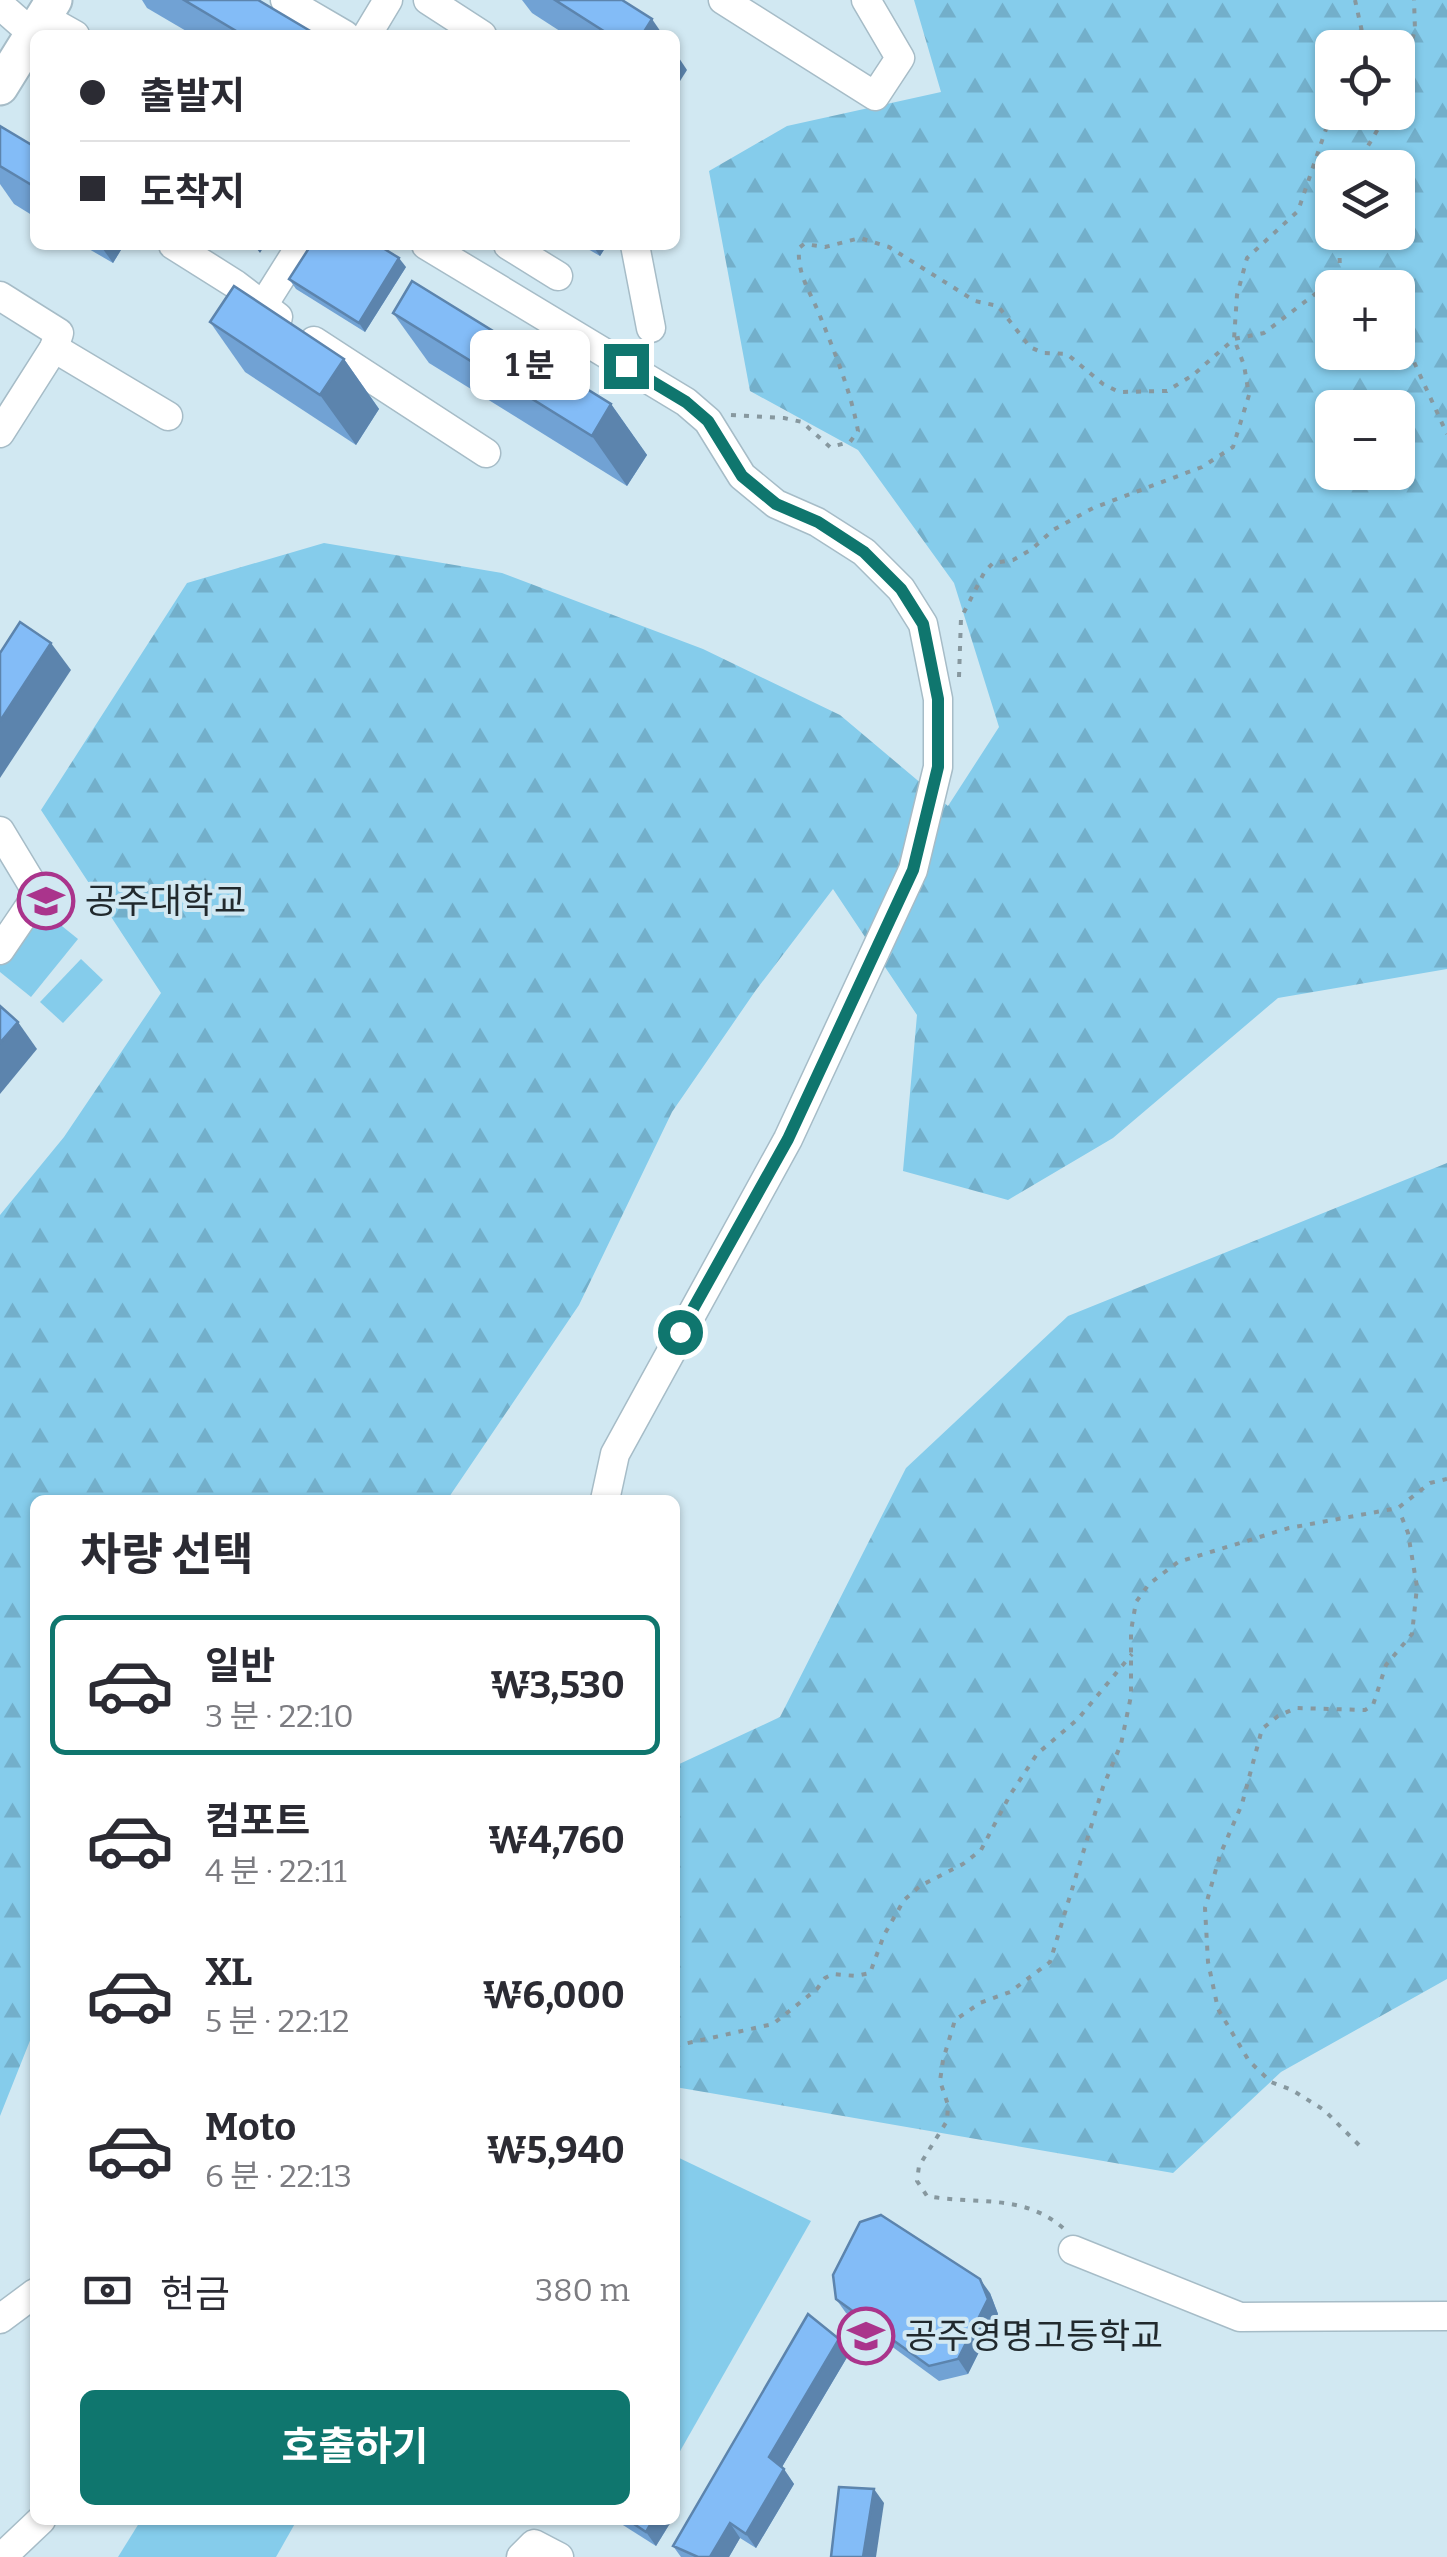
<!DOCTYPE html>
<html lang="ko">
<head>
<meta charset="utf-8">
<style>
  :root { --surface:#fff; --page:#f2f2f3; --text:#2b2b33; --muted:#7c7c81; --line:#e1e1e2; --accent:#0f766e }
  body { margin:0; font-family:Bitter,"Noto Sans KR",serif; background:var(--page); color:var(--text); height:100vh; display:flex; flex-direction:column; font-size:38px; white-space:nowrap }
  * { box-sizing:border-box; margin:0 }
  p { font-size:32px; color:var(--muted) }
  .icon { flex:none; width:55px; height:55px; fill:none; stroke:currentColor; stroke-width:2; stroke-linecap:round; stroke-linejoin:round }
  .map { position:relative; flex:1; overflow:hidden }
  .sheet { position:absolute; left:30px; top:1495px; width:650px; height:1030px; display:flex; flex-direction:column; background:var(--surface); border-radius:15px; box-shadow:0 2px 8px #0004 }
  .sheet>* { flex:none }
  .top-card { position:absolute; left:30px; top:30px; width:650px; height:220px; border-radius:15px; box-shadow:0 2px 8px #0004; display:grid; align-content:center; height:220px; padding:0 50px; background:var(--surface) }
  .buttons { position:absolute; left:1315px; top:30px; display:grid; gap:20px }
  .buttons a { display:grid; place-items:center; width:100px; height:100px; border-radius:15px; background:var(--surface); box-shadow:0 2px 8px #0004; font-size:50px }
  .end { position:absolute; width:45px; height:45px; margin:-22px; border:12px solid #0f766e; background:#fff; box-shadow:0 0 0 5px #fff }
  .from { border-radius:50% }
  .bubble { position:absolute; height:70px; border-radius:15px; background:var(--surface); box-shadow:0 2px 8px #0004; font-size:32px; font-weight:700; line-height:70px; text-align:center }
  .top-card b { display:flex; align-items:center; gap:35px; height:95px; font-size:38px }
  .top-card b+b { border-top:2px solid var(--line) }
  .top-card i { width:25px; height:25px; background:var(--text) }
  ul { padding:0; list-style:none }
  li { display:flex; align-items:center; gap:30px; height:140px; margin:0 20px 15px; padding:0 30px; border:5px solid transparent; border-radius:15px }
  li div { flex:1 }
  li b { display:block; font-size:38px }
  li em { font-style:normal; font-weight:700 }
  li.active { border-color:var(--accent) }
  li>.icon { width:90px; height:90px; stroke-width:1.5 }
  h2 { padding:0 50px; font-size:45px; line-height:120px }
  .pay { display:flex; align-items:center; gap:25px; height:110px; padding:0 50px; font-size:38px }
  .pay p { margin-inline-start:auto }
  .primary-button { display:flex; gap:20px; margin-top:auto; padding:20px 50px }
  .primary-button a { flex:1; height:115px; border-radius:15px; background:var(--accent); color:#fff; font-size:40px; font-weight:700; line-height:115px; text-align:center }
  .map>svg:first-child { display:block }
  .forest { fill:url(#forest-firs); fill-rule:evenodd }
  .pitch { fill:#85cceb }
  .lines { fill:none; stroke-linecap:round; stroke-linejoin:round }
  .minor-casing { stroke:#a6bcc7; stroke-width:31 }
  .major-casing { stroke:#a6bcc7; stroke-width:39 }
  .path { stroke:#87989f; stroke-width:4; stroke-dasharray:5 8; stroke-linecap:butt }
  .minor { stroke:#fff; stroke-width:28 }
  .major { stroke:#fff; stroke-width:35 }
  .wall { fill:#71a2d4 }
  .shaded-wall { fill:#5c84ad }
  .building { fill:#83bcf7; stroke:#5c84ad; stroke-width:2.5 }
  .route { stroke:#0f766e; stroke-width:12 }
  .labels { text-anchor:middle; stroke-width:8; stroke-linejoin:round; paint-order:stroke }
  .poi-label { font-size:35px; fill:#21292d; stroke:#d1e8f2; text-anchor:start }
</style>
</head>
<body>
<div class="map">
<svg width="1447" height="2557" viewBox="0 0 1447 2557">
  <defs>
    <pattern id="forest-firs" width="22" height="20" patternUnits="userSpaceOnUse" patternTransform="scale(2.5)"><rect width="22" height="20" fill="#85cceb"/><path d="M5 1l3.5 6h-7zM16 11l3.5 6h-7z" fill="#73afca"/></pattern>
  </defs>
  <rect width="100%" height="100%" fill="#d1e8f2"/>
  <g class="forest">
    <path d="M914,0H1447V969L1278,998L1113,1138L1008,1200L903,1171L917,1015L833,889L756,990L672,1112L579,1305L447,1500H35V2028L0,2116V1215L64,1137L161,993L41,810L187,583L324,543L502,573L703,649L840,715L948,806L999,727L954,583L858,450L750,391L709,171L787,126L941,92ZM1332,48H1398V112H1332ZM1332,168H1398V232H1332ZM1332,288H1398V352H1332ZM1332,408H1398V472H1332Z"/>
    <path d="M1447,1163V1979L1281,2072L1173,2173L675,2087V1766L780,1717L906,1468L1068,1316Z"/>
  </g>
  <g class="pitch">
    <path d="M42,910L78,939L31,997L0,972V962Z"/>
    <path d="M81,959L103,980L63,1023L40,1002Z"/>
    <path d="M675,2156L811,2221L675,2460Z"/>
    <path d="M141,2520H297L276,2557H118Z"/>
  </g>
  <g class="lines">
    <g class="minor-casing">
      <g id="minor">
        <path d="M285,0L345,35"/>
        <path d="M428,0L482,35"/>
        <path d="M723,0L875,96L900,58L866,0"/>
        <path d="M0,5L33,34"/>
        <path d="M43,17L75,35"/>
        <path d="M367,35L388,0"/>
        <path d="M173,245L235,284L278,317"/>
        <path d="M426,245L686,402L708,421L742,476L776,504L817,522L864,552L901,589L923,624L938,699V767L913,870L788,1139L615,1454L605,1500"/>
        <path d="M508,245L558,276"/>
        <path d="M635,245L651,328"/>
        <path d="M0,296L59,333L54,348L0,433"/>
        <path d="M262,307L301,245"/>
        <path d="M314,341L486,453"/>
        <path d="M54,348L168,416"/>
        <path d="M0,831L38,894L0,950"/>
        <path d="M1073,2250L1240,2317L1447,2316"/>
        <path d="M0,2319L35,2293"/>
        <path d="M2,2557L41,2520"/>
        <path d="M521,2557L534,2544L559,2557"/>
      </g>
    </g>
    <g class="major-casing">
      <path id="major" d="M0,87L54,0"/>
    </g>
    <g class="path">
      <path d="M1355,0L1363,36L1361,48"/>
      <path d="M1398,89L1415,30L1414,0"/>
      <path d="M1355,168L1388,112"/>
      <path d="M1339,232L1340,275"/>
      <path d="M1340,275L1360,288"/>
      <path d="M1398,327L1447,434"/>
      <path d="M731,415L784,418L802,422L830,447L850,442L858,431C851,392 835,353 820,316C811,293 797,275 799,248L804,244L825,247L860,238L889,247L975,301L998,306L1030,347L1043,353L1067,354L1103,384L1119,392L1167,391L1193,375L1234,339L1264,333L1340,275"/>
      <path d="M959,677L961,618L985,571L993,563L1013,560L1032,549L1053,530L1093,508L1202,467L1233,447L1249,395L1244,365L1234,339L1237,295L1247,258L1298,211L1326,129L1336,112"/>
      <path d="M675,2046L773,2024L817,1989L825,1978L833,1974L856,1976L870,1973L884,1935L904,1900L920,1886L963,1864L981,1850L1010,1795L1037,1754L1078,1719L1132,1654"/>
      <path d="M1359,2145L1324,2110L1292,2090L1271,2082L1249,2061L1218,2009L1208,1962L1205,1908L1220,1855L1242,1804L1262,1729L1278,1716L1296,1708L1365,1710L1373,1705L1386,1665L1412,1634L1417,1587L1408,1533L1399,1510"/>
      <path d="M1063,2228C1023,2193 975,2205 927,2196L917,2181L919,2166L947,2121L948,2105L940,2081L943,2060L955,2020L980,2003L1010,1992L1050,1962L1103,1787L1121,1744L1131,1696V1631L1136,1602L1149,1584L1178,1562L1289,1528L1398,1508L1430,1483L1447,1479"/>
    </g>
    <use href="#minor" class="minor"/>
    <use href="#major" class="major"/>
  </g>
  <g class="wall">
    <path d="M142,0H258L317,35H193L147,8Z"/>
    <path d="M522,0H622L663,35H566L532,13Z"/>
    <path d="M0,126L35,147V217L14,204L0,184Z"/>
    <path d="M82,245H124L113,263Z"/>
    <path d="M581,245H607L600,256Z"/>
    <path d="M406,267L365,332L296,289L289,279Z"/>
    <path d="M393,313L611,404L647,455L627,486L429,363Z"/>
    <path d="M210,322L344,359L379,409L356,445L245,372Z"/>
    <path d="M990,2293L998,2314L968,2374L939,2381L846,2313L836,2299Z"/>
    <path d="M839,2339L849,2354L782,2467L794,2484L756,2548L740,2538L729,2557H681L673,2546Z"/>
    <path d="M615,2520H672L656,2546Z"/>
  </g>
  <g class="shaded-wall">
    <path d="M652,19L663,35H642Z"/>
    <path d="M675,52L687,70L675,89Z"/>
    <path d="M100,245H124L113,263Z"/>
    <path d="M254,245H265L260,253Z"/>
    <path d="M592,245H607L600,256Z"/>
    <path d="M399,258L406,267L365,332L359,323Z"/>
    <path d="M344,359L379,409L356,445L320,395Z"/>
    <path d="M611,404L647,455L627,486L592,436Z"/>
    <path d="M51,643L71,670L0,778V721Z"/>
    <path d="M18,1022L37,1049L0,1094V1043Z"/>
    <path d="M980,2279L990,2293L998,2314L968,2374L958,2359Z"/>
    <path d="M839,2339L849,2354L779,2472L769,2457Z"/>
    <path d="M784,2469L794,2484L756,2548L746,2534Z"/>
    <path d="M874,2489L884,2503L876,2557H863Z"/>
    <path d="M653,2520H672L656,2546L646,2532Z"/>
    <path d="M730,2523L740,2538L729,2557H710Z"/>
  </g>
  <g class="building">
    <path d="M184,0H258L317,35H243Z"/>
    <path d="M555,0H622L652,19L642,35H610Z"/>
    <path d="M0,126L35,147V187L0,166Z"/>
    <path d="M311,245H378L399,258L359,323L289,279Z"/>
    <path d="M412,281L611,404L592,436L393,313Z"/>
    <path d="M234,286L344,359L320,395L210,322Z"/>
    <path d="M20,622L51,643L0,721V653Z"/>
    <path d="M0,1006L18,1022L0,1043Z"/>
    <path d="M881,2215L980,2279L988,2299L958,2359L929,2366L836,2299L833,2275L860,2222Z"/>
    <path d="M808,2314L839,2339L769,2457L784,2469L746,2534L730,2523L710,2557H698L673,2546Z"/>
    <path d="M839,2487L874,2489L863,2557H831Z"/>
    <path d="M628,2520H653L646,2532Z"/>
  </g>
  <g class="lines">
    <path class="route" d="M626,366L686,402L708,421L742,476L776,504L818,522L864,552L901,589L923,624L938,699V767L913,870L788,1139L680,1332"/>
  </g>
  <defs>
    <g id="university-ring" transform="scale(2.875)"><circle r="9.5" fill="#d1e8f2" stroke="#aa348c" stroke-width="1.5"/><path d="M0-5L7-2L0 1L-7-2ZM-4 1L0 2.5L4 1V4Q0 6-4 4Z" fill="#aa348c"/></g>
    <g id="school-ring" transform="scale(2.875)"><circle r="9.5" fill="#d1e8f2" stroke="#aa348c" stroke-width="1.5"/><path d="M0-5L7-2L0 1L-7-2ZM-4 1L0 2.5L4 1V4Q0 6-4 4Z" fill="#aa348c"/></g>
  </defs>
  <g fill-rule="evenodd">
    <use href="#university-ring" x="46" y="901"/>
    <use href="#school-ring" x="866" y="2336"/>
  </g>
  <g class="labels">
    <g class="poi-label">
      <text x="85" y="913">공주대학교</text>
      <text x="905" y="2348">공주영명고등학교</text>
    </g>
  </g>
</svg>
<div class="buttons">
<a><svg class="icon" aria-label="locate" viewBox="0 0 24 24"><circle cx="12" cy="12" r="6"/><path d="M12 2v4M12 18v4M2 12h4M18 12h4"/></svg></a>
<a><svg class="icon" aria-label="layers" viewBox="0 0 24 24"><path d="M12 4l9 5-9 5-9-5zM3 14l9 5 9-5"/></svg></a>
<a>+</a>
<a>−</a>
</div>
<i class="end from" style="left:680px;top:1332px"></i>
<i class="end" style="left:626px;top:366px"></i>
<div class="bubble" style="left:470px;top:330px;width:120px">1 분</div>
<div class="top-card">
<b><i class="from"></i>출발지</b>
<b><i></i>도착지</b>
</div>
<section class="sheet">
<h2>차량 선택</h2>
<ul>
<li class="active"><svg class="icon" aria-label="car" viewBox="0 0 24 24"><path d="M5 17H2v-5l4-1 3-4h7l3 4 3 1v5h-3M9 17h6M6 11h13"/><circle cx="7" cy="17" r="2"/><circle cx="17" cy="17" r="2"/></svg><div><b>일반</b><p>3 분 · 22:10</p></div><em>₩3,530</em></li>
<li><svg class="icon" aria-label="car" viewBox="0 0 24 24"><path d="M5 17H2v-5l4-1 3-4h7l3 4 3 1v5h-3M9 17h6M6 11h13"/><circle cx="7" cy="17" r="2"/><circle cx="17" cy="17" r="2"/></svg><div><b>컴포트</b><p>4 분 · 22:11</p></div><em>₩4,760</em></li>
<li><svg class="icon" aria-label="car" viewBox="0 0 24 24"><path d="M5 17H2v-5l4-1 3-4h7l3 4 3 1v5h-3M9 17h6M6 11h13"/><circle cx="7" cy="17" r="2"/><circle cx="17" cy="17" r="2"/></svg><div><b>XL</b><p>5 분 · 22:12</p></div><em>₩6,000</em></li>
<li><svg class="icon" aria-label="car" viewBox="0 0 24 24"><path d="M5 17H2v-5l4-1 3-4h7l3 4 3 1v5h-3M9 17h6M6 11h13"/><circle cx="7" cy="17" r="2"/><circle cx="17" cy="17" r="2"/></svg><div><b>Moto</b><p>6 분 · 22:13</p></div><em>₩5,940</em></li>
</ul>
<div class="pay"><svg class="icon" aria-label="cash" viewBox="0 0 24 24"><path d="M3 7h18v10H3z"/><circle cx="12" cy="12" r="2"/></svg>현금<p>380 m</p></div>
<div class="primary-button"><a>호출하기</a></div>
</section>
</div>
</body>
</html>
